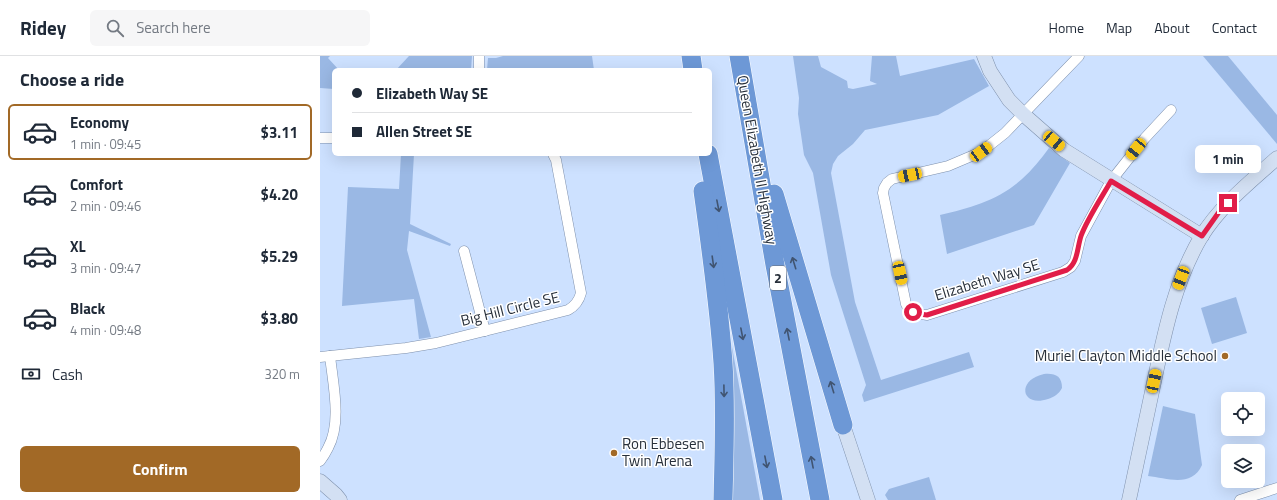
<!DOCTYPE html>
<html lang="en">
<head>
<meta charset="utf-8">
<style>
  :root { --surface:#fff; --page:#f6f6f7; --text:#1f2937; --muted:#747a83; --line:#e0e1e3; --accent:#a26926 }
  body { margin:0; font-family:"Titillium Web",sans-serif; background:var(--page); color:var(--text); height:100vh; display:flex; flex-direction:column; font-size:15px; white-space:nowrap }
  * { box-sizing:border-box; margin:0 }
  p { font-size:13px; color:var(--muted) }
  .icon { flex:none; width:22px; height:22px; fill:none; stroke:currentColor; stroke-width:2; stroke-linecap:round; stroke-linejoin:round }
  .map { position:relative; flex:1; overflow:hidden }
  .panel { display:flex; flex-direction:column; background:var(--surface); width:320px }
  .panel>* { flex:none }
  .banner { position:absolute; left:12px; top:12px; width:380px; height:88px; border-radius:6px; box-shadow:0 4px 16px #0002; display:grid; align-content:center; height:88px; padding:0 20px; background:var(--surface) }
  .tools { position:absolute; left:901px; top:336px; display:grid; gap:8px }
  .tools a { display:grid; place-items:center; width:44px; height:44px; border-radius:6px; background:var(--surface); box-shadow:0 4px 16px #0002; font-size:20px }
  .end { position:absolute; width:18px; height:18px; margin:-9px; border:5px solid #e11d48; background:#fff; box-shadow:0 0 0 2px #fff }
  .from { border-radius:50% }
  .bubble { position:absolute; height:28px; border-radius:6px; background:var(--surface); box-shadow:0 4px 16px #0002; font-size:13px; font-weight:700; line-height:28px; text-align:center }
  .car { position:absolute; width:12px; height:24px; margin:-12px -6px; border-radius:5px; box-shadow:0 0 3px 1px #0007; background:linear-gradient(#f5c518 24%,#345 0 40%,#f5c518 0 76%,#345 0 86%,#f5c518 0) }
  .banner b { display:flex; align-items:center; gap:14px; height:38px; font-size:15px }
  .banner b+b { border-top:1px solid var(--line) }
  .banner i { width:10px; height:10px; background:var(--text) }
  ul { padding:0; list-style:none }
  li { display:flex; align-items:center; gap:12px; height:56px; margin:0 8px 6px; padding:0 12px; border:2px solid transparent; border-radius:6px }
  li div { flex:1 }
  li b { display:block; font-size:15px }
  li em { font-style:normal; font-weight:700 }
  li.current { border-color:var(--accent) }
  li>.icon { width:36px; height:36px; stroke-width:1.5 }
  h2 { padding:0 20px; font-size:18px; line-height:48px }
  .pay { display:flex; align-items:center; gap:10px; height:44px; padding:0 20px; font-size:15px }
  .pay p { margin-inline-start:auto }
  .button { display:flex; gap:8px; margin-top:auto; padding:8px 20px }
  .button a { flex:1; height:46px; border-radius:6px; background:var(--accent); color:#fff; font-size:16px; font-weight:700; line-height:46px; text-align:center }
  header { display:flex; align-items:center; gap:24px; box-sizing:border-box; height:56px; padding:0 20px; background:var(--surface); border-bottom:1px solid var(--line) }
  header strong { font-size:19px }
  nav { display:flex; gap:22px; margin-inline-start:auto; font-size:14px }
  .search { width:280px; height:36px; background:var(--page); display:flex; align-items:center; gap:10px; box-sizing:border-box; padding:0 14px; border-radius:6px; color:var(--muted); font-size:15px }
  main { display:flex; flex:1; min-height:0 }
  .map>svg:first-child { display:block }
  .green { fill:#9ab8e4 }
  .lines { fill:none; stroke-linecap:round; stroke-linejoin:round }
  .street-casing { stroke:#7e90ac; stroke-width:11 }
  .secondary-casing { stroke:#7e90ac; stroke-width:15 }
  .highway-casing { stroke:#fff; stroke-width:20 }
  .street { stroke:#fff; stroke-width:10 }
  .secondary { stroke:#d3e0f3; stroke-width:14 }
  .highway { stroke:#6d98d6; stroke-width:19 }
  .oneway { stroke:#405471 }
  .route { stroke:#e11d48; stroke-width:5 }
  .poi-dot { fill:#a26926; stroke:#fff; stroke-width:1.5 }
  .labels { text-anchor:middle; stroke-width:3; stroke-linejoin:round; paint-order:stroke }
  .shield { fill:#fff; stroke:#686d75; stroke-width:1 }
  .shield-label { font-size:14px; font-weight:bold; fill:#272f3a }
  .street-label { font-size:15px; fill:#272f3a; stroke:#fff }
  .poi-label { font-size:15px; fill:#272f3a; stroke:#fff; text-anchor:end }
</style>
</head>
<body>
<header>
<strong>Ridey</strong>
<div class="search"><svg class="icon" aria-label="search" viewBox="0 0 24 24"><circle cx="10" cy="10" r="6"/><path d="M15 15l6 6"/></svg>Search here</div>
<nav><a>Home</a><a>Map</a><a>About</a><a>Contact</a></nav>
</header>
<main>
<section class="panel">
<h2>Choose a ride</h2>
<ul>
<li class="current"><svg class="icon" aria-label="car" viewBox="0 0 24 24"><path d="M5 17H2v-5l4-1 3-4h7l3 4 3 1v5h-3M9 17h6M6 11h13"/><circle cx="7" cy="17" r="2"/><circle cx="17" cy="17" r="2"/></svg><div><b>Economy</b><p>1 min · 09:45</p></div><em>$3.11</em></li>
<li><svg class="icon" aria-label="car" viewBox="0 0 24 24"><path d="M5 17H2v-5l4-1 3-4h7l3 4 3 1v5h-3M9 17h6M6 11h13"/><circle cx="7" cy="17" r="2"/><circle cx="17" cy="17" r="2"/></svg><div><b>Comfort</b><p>2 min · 09:46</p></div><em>$4.20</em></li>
<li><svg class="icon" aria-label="car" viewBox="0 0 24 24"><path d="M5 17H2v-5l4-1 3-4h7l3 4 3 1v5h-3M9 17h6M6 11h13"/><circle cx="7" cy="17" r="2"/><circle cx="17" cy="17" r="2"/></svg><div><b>XL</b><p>3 min · 09:47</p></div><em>$5.29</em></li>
<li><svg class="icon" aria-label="car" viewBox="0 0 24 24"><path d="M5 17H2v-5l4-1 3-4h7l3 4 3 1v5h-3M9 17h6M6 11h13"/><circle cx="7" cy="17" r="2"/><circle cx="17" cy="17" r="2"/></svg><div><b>Black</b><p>4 min · 09:48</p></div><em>$3.80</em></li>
</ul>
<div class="pay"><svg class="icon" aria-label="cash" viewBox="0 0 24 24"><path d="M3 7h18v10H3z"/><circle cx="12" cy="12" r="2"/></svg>Cash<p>320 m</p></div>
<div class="button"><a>Confirm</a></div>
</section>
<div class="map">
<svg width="957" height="444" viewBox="0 0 957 444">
  <rect width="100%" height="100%" fill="#cde1ff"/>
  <g class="green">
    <path d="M0,0H10L8,2L19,14H14V33L0,32Z"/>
    <path d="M89,0H152L151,14H76Z"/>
    <path d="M183,0H272L274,14H167L168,2H176Z"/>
    <path d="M473,0H498L501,11L527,25L528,32L533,33L557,28L550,25L552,0H576L580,20L654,3L669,30L618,59L545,74L533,88L518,100L513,108L511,117L535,246L561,324L649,296L654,311L544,346L542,339L546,329L511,219L493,117L484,99L478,58L479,42Z"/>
    <path d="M883,0H908L957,59V88Z"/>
    <path d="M729,92L750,107L714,169L627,198L620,159C650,152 679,144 702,123C712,114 721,103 729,92Z"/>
    <path d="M81,98H94L90,168L131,188L130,190L89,175L87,194L111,281L99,283L94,243L22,250L28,131L79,133Z"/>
    <path d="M916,241L927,277L892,288L881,252Z"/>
    <path d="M410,280L440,444H408Z"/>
    <path d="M724,318C735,317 742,320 742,332C739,338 734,341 728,343C701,352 696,324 724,318Z"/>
    <path d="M843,350L875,358L882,409C872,432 847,422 828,420Z"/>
    <path d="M609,421L616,444H568L565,439L569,433Z"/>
  </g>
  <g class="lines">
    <g class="street-casing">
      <g id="street">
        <path d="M759,0L685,77L661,96L628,110L572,123L567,127L564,132L563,137L586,248C590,257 597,258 607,259L743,216L751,211L755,205L761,180L791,125L825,82L851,54"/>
        <path d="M159,14V0"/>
        <path d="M0,82H14"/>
        <path d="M144,195L165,275"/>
        <path d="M0,301L86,292L116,287L248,254C255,250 259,245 261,237L236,104L233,98"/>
        <path d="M0,405C3,401 6,396 8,392C22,367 13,328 10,300"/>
        <path d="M920,444L957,432"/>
      </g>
    </g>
    <g class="secondary-casing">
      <g id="secondary">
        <path d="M664,0L670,15L689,44L703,58L744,94L882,180"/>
        <path d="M523,369L548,444"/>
        <path d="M0,425L16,439L20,444"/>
        <path d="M809,444C817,406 825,369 833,331C844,279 854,227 881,181C900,150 930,126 957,102"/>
      </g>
    </g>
    <g class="highway-casing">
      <g id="highway">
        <path d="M371,0L373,14"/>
        <path d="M419,0L455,209L500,444"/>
        <path d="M388,98L453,444"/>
        <path d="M383,135C391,192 399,249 403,307C406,352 404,399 403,444"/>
        <path d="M454,138L523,369"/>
      </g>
    </g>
    <use href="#street" class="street"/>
    <use href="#secondary" class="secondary"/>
    <use href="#highway" class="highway"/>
  </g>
  <defs><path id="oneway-shaft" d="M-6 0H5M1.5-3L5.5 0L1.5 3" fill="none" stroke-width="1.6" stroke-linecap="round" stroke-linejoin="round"/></defs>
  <g class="oneway">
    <use href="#oneway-shaft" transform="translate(398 150) rotate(79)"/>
    <use href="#oneway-shaft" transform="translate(393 206) rotate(82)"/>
    <use href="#oneway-shaft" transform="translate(474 207) rotate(-107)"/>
    <use href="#oneway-shaft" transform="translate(422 278) rotate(79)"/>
    <use href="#oneway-shaft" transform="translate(468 278) rotate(-101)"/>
    <use href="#oneway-shaft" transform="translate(512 331) rotate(-107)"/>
    <use href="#oneway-shaft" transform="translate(404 335) rotate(89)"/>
    <use href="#oneway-shaft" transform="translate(446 406) rotate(79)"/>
    <use href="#oneway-shaft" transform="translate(492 406) rotate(-101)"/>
  </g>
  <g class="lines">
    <path class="route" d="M593,256L599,258L607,259L747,214C758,207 757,192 761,180C767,163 782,141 791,125L882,180L899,156L908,147"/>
  </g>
  <g class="poi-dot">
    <circle cx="905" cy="300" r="4"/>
    <circle cx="294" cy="397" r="4"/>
  </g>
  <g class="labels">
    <rect class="shield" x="450" y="210" width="16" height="24" rx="3"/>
    <g class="shield-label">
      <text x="458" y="227">2</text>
    </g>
    <g class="street-label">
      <text transform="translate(437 104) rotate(80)" y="5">Queen Elizabeth II Highway</text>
      <text transform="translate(667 224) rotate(-17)" y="5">Elizabeth Way SE</text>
      <text transform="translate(190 253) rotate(-14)" y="5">Big Hill Circle SE</text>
    </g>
    <g class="poi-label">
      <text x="897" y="305">Muriel Clayton Middle School</text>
      <text x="302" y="393" text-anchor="start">Ron Ebbesen<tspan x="302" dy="17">Twin Arena</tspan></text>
    </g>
  </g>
</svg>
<div class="tools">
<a><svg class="icon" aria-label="locate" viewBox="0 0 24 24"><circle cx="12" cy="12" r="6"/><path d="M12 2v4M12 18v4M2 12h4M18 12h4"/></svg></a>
<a><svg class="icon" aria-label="layers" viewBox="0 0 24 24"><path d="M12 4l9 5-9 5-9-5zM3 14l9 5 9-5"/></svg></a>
</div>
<i class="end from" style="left:593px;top:256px"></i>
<i class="end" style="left:908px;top:147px"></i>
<div class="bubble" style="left:875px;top:89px;width:66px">1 min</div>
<i class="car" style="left:734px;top:85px;rotate:130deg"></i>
<i class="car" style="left:816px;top:93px;rotate:219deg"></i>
<i class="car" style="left:661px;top:96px;rotate:54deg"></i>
<i class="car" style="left:590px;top:119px;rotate:258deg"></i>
<i class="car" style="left:580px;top:217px;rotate:168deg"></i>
<i class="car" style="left:861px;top:222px;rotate:201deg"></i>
<i class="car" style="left:834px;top:325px;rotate:12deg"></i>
<div class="banner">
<b><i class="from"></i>Elizabeth Way SE</b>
<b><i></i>Allen Street SE</b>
</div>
</div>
</main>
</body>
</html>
